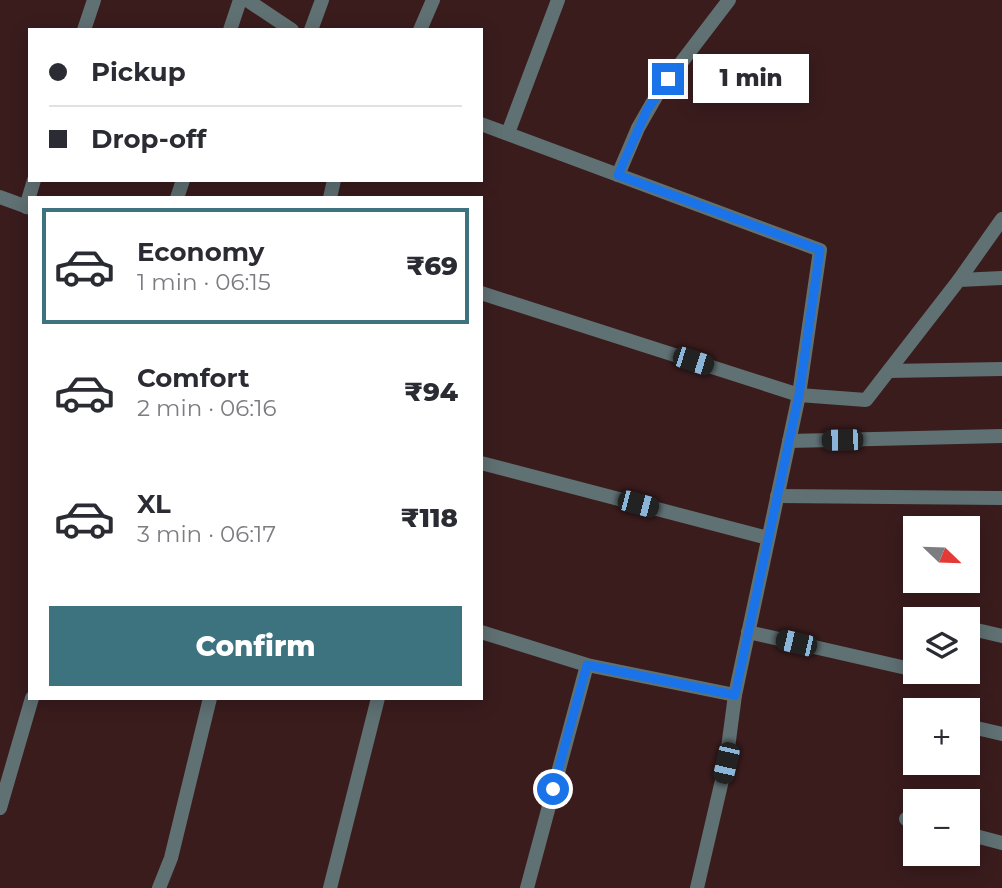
<!DOCTYPE html>
<html lang="en">
<head>
<meta charset="utf-8">
<style>
  :root { --surface:#fff; --page:#f2f2f3; --text:#2b2b33; --muted:#7c7c81; --line:#e1e1e2; --accent:#3d737e }
  body { margin:0; font-family:Montserrat,sans-serif; background:var(--page); color:var(--text); height:100vh; display:flex; flex-direction:column; font-size:26px; white-space:nowrap }
  * { box-sizing:border-box; margin:0 }
  p { font-size:23px; color:var(--muted) }
  .icon { flex:none; width:38px; height:38px; fill:none; stroke:currentColor; stroke-width:2; stroke-linecap:round; stroke-linejoin:round }
  .map { position:relative; flex:1; overflow:hidden }
  .sheet { position:absolute; left:28px; top:196px; width:455px; height:504px; display:flex; flex-direction:column; background:var(--surface); border-radius:0px; box-shadow:0 4px 18px #0003 }
  .sheet>* { flex:none }
  .banner { position:absolute; left:28px; top:28px; width:455px; height:154px; border-radius:0px; box-shadow:0 4px 18px #0003; display:grid; align-content:center; height:154px; padding:0 21px; background:var(--surface) }
  .needle { width:46px; rotate:113deg }
  .fabs { position:absolute; left:903px; top:516px; display:grid; gap:14px }
  .fabs a { display:grid; place-items:center; width:77px; height:77px; border-radius:0px; background:var(--surface); box-shadow:0 4px 18px #0003; font-size:35px }
  .end { position:absolute; width:32px; height:32px; margin:-16px; border:9px solid #1a73e8; background:#fff; box-shadow:0 0 0 4px #fff }
  .from { border-radius:50% }
  .bubble { position:absolute; height:49px; border-radius:0px; background:var(--surface); box-shadow:0 4px 18px #0003; font-size:23px; font-weight:800; line-height:49px; text-align:center }
  .car { position:absolute; width:21px; height:42px; margin:-21px -10px; border-radius:9px; box-shadow:0 0 5px 2px #0007; background:linear-gradient(#222 24%,#8ab4d8 0 40%,#222 0 76%,#8ab4d8 0 86%,#222 0) }
  .banner b { display:flex; align-items:center; gap:24px; height:66px; font-size:26px }
  .banner b+b { border-top:2px solid var(--line) }
  .banner i { width:18px; height:18px; background:var(--text) }
  ul { padding:12px 0 0; list-style:none }
  li { display:flex; align-items:center; gap:21px; height:116px; margin:0 14px 10px; padding:0 7px; border:4px solid transparent; border-radius:0px }
  li div { flex:1 }
  li b { display:block; font-size:26px }
  li em { font-style:normal; font-weight:800 }
  li.current { border-color:var(--accent) }
  li>.icon { width:63px; height:63px; stroke-width:1.5 }
  .button { display:flex; gap:14px; margin-top:auto; padding:14px 21px }
  .button a { flex:1; height:80px; border-radius:0px; background:var(--accent); color:#fff; font-size:28px; font-weight:800; line-height:80px; text-align:center }
  .map>svg:first-child { display:block }
  .lines { fill:none; stroke-linecap:round; stroke-linejoin:round }
  .minor { stroke:#607173; stroke-width:14 }
  .route { stroke:#1a73e8; stroke-width:9 }
</style>
</head>
<body>
<div class="map">
<svg width="1002" height="888" viewBox="0 0 1002 888">
  <rect width="100%" height="100%" fill="#3a1c1d"/>
  <g class="lines">
    <g class="minor">
      <path d="M247,0L292,30"/>
      <path d="M84,30L94,0"/>
      <path d="M230,30L240,0"/>
      <path d="M311,30L322,0"/>
      <path d="M420,30L433,0"/>
      <path d="M481,124L820,250L799,395L735,695L726,763L697,888"/>
      <path d="M508,133L558,0"/>
      <path d="M618,175L638,128L658,93L729,0"/>
      <path d="M0,197L30,208"/>
      <path d="M177,198L183,180"/>
      <path d="M330,198L334,180"/>
      <path d="M26,207L34,180"/>
      <path d="M959,280L1002,219"/>
      <path d="M481,293L799,395L866,400L959,280L1002,278"/>
      <path d="M889,371L1002,369"/>
      <path d="M789,441L1002,436"/>
      <path d="M481,463L768,538"/>
      <path d="M777,496L1002,498"/>
      <path d="M924,620H930"/>
      <path d="M968,628L1002,636"/>
      <path d="M481,632L587,665L735,695"/>
      <path d="M748,632L915,670"/>
      <path d="M968,726L1002,734"/>
      <path d="M0,808L32,698"/>
      <path d="M906,819L915,821"/>
      <path d="M968,834L1002,843"/>
      <path d="M159,888L171,858L210,698"/>
      <path d="M330,888L378,698"/>
      <path d="M527,888L587,665"/>
    </g>
  </g>
  <g class="lines">
    <path class="route" d="M553,789L587,665L735,695L799,395L820,250L618,175L647,110L668,79"/>
  </g>
</svg>
<div class="fabs">
<a><svg class="needle" viewBox="-14 -14 28 28"><path d="M0-13l5 13h-10z" fill="#e53935"/><path d="M0 13l5-13h-10z" fill="#7c7c81"/></svg></a>
<a><svg class="icon" aria-label="layers" viewBox="0 0 24 24"><path d="M12 4l9 5-9 5-9-5zM3 14l9 5 9-5"/></svg></a>
<a>+</a>
<a>−</a>
</div>
<i class="end from" style="left:553px;top:789px"></i>
<i class="end" style="left:668px;top:79px"></i>
<div class="bubble" style="left:693px;top:54px;width:116px">1 min</div>
<i class="car" style="left:693px;top:361px;rotate:108deg"></i>
<i class="car" style="left:842px;top:440px;rotate:269deg"></i>
<i class="car" style="left:638px;top:504px;rotate:105deg"></i>
<i class="car" style="left:796px;top:643px;rotate:283deg"></i>
<i class="car" style="left:726px;top:763px;rotate:193deg"></i>
<div class="banner">
<b><i class="from"></i>Pickup</b>
<b><i></i>Drop-off</b>
</div>
<section class="sheet">
<ul>
<li class="current"><svg class="icon" aria-label="car" viewBox="0 0 24 24"><path d="M5 17H2v-5l4-1 3-4h7l3 4 3 1v5h-3M9 17h6M6 11h13"/><circle cx="7" cy="17" r="2"/><circle cx="17" cy="17" r="2"/></svg><div><b>Economy</b><p>1 min · 06:15</p></div><em>₹69</em></li>
<li><svg class="icon" aria-label="car" viewBox="0 0 24 24"><path d="M5 17H2v-5l4-1 3-4h7l3 4 3 1v5h-3M9 17h6M6 11h13"/><circle cx="7" cy="17" r="2"/><circle cx="17" cy="17" r="2"/></svg><div><b>Comfort</b><p>2 min · 06:16</p></div><em>₹94</em></li>
<li><svg class="icon" aria-label="car" viewBox="0 0 24 24"><path d="M5 17H2v-5l4-1 3-4h7l3 4 3 1v5h-3M9 17h6M6 11h13"/><circle cx="7" cy="17" r="2"/><circle cx="17" cy="17" r="2"/></svg><div><b>XL</b><p>3 min · 06:17</p></div><em>₹118</em></li>
</ul>
<div class="button"><a>Confirm</a></div>
</section>
</div>
</body>
</html>
